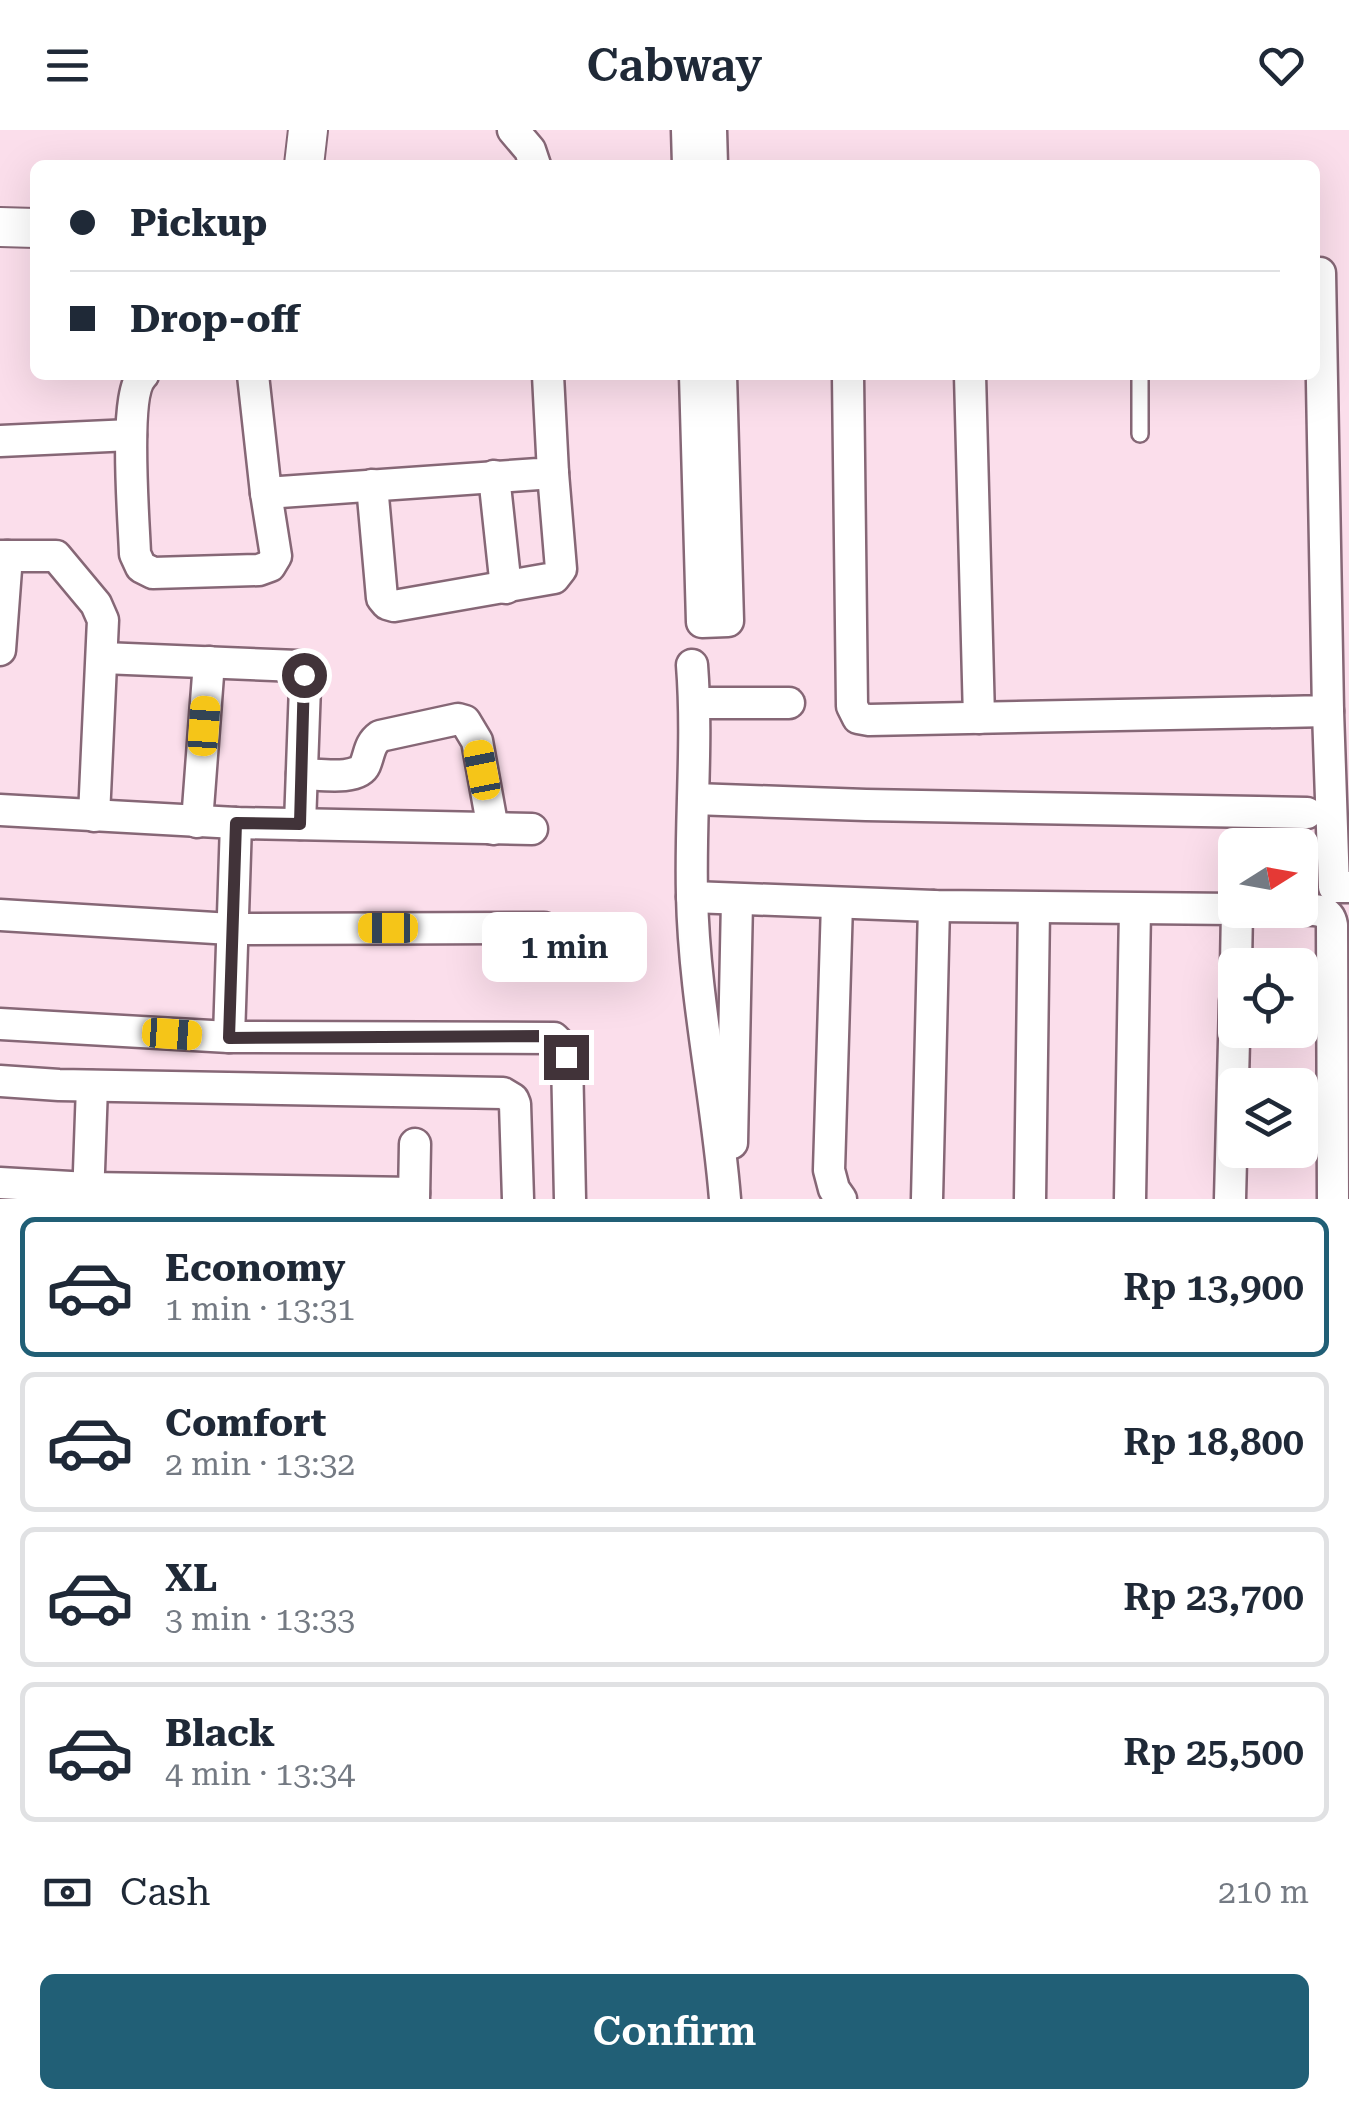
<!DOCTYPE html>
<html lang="en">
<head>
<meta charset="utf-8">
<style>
  :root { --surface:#fff; --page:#f6f6f7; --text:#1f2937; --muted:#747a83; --line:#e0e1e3; --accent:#215f76 }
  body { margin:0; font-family:"Roboto Serif",serif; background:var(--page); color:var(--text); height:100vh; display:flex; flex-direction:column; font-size:38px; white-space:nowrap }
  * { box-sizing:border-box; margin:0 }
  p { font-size:32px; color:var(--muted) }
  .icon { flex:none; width:55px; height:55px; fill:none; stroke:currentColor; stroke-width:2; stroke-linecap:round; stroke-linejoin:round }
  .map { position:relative; height:1069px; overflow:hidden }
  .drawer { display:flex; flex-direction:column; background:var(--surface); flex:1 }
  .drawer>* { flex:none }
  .banner { position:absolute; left:30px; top:30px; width:1290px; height:220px; border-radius:15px; box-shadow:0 10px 40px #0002; display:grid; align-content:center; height:220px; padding:0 40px; background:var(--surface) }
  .needle { width:65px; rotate:79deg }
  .fabs { position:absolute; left:1218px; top:698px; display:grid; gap:20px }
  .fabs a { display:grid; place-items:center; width:100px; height:100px; border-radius:15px; background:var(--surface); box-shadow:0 10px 40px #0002; font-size:50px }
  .end { position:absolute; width:45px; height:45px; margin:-22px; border:12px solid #413339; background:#fff; box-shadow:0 0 0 5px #fff }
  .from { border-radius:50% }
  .bubble { position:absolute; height:70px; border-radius:15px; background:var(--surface); box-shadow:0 10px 40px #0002; font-size:32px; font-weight:600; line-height:70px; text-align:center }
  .car { position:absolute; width:30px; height:60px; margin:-30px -15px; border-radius:12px; box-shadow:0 0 8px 2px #0007; background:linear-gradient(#f5c518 24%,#345 0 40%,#f5c518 0 76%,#345 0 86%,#f5c518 0) }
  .banner b { display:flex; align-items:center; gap:35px; height:95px; font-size:38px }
  .banner b+b { border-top:2px solid var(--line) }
  .banner i { width:25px; height:25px; background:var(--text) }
  ul { padding:18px 0 0; list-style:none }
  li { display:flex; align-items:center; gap:30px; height:140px; margin:0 20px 15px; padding:0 20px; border:5px solid var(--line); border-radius:15px }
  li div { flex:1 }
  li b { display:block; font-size:38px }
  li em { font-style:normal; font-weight:600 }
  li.selected { border-color:var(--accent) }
  li>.icon { width:90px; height:90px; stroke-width:1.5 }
  .pay { display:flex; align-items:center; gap:25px; height:110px; padding:0 40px; font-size:38px }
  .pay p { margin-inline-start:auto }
  .cta { display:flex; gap:20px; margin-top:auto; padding:20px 40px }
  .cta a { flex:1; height:115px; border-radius:15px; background:var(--accent); color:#fff; font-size:40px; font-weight:600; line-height:115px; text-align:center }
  header { display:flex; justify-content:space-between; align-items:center; height:130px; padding:0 40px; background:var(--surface); font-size:45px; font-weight:600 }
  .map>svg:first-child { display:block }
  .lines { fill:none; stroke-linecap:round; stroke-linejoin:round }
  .service-casing { stroke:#866776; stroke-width:20 }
  .minor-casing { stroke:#866776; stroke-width:35 }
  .tertiary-casing { stroke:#866776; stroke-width:42 }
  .service { stroke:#fff; stroke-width:15 }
  .minor { stroke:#fff; stroke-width:30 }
  .tertiary { stroke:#fff; stroke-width:38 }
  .route { stroke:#413339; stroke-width:12 }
</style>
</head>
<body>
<header><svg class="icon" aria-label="menu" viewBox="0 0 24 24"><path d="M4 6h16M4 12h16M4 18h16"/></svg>Cabway<svg class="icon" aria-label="heart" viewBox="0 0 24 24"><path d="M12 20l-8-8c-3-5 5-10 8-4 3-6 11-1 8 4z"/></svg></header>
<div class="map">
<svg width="1349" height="1069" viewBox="0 0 1349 1069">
  <rect width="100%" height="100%" fill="#fbdeeb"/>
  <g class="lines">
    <g class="service-casing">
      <path id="service" d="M1140,245V304"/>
    </g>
    <g class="minor-casing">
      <g id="minor">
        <path d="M513,0L530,20L535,35"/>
        <path d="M687,0L688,35"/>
        <path d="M711,0L712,35"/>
        <path d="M143,245C123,265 134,391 135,424L141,437L153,443L259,440L270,436L276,426L266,363"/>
        <path d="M253,245L266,363L553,343L548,245"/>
        <path d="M695,245L702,492L728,491L721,245"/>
        <path d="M848,245L852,576L858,588L869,590L1328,581L1320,143H1315"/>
        <path d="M970,245L979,588"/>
        <path d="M0,311L131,305"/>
        <path d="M494,346L506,458"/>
        <path d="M372,355L382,468L387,474L394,476L554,448L561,439L553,343"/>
        <path d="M0,426H56L96,474L103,490L94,686"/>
        <path d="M0,520L7,426"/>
        <path d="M103,528L298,536L304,545L305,556L300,694"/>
        <path d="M692,535C698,612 690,688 692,765C694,867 717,968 725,1069"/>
        <path d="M695,573H789"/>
        <path d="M1328,581L1334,757H1349"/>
        <path d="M302,644C318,644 358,651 365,635C370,623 369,614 380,606L458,589L465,591L477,611L493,699"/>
        <path d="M694,669L866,675L1307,683"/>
        <path d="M0,680L236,693L532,699"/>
        <path d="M197,692L209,532"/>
        <path d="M692,767L934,776L1235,779"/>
        <path d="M837,773L829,1040L834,1059L841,1069"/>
        <path d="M1294,780C1310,780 1329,776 1332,795L1333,1069"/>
        <path d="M0,785L231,799L544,798"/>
        <path d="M1236,835L1237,780"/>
        <path d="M0,894L229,907L554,908L565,919L567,927L570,1069"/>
        <path d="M229,907L236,693"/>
        <path d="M0,951L59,955L503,963L513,969L515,974L518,1069"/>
        <path d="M732,1013L737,771"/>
        <path d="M0,1053L88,1058L414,1063"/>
        <path d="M88,1069L92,956"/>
        <path d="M414,1069L415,1014"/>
        <path d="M927,1069L934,776"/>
        <path d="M1030,1069L1034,778"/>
        <path d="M1130,1069L1135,779"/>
        <path d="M1230,1069L1235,871"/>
      </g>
    </g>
    <g class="tertiary-casing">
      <g id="tertiary">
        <path d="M304,35L308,0"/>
        <path d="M0,97L35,98"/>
      </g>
    </g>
    <use href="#service" class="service"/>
    <use href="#minor" class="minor"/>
    <use href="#tertiary" class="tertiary"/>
  </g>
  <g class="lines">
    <path class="route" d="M304,545L300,694L236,693L229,908L545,906L561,914L566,927"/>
  </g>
</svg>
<div class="fabs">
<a><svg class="needle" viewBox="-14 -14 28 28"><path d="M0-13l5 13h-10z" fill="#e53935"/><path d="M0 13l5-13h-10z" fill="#747a83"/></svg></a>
<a><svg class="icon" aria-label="locate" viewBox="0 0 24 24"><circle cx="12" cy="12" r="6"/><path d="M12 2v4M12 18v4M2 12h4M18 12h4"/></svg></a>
<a><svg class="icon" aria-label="layers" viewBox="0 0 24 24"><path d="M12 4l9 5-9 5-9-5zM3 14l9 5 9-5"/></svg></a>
</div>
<i class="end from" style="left:304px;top:545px"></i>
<i class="end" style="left:566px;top:927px"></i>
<div class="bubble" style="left:482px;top:782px;width:165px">1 min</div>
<i class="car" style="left:204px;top:596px;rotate:4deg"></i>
<i class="car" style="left:482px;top:640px;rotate:349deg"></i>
<i class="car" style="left:388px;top:798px;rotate:270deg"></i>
<i class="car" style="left:172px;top:904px;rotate:94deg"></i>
<div class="banner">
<b><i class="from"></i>Pickup</b>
<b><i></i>Drop-off</b>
</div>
</div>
<section class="drawer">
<ul>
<li class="selected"><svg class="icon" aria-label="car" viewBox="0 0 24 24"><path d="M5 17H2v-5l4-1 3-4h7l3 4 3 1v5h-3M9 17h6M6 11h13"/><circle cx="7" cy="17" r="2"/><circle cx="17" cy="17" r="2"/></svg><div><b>Economy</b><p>1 min · 13:31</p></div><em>Rp 13,900</em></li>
<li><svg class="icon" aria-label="car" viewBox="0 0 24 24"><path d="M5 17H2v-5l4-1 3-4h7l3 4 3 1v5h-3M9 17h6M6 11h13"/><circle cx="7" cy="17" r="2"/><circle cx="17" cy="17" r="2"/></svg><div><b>Comfort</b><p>2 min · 13:32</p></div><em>Rp 18,800</em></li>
<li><svg class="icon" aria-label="car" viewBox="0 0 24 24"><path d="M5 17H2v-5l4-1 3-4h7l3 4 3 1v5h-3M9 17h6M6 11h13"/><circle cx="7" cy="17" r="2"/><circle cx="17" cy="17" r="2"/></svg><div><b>XL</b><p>3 min · 13:33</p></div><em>Rp 23,700</em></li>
<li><svg class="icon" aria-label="car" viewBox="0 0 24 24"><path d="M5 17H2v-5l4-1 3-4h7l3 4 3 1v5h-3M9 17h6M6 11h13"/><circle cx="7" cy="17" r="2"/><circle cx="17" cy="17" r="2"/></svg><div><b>Black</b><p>4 min · 13:34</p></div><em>Rp 25,500</em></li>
</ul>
<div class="pay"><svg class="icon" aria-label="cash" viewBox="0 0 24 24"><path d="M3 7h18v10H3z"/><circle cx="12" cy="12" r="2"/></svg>Cash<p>210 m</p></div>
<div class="cta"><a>Confirm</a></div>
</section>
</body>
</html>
